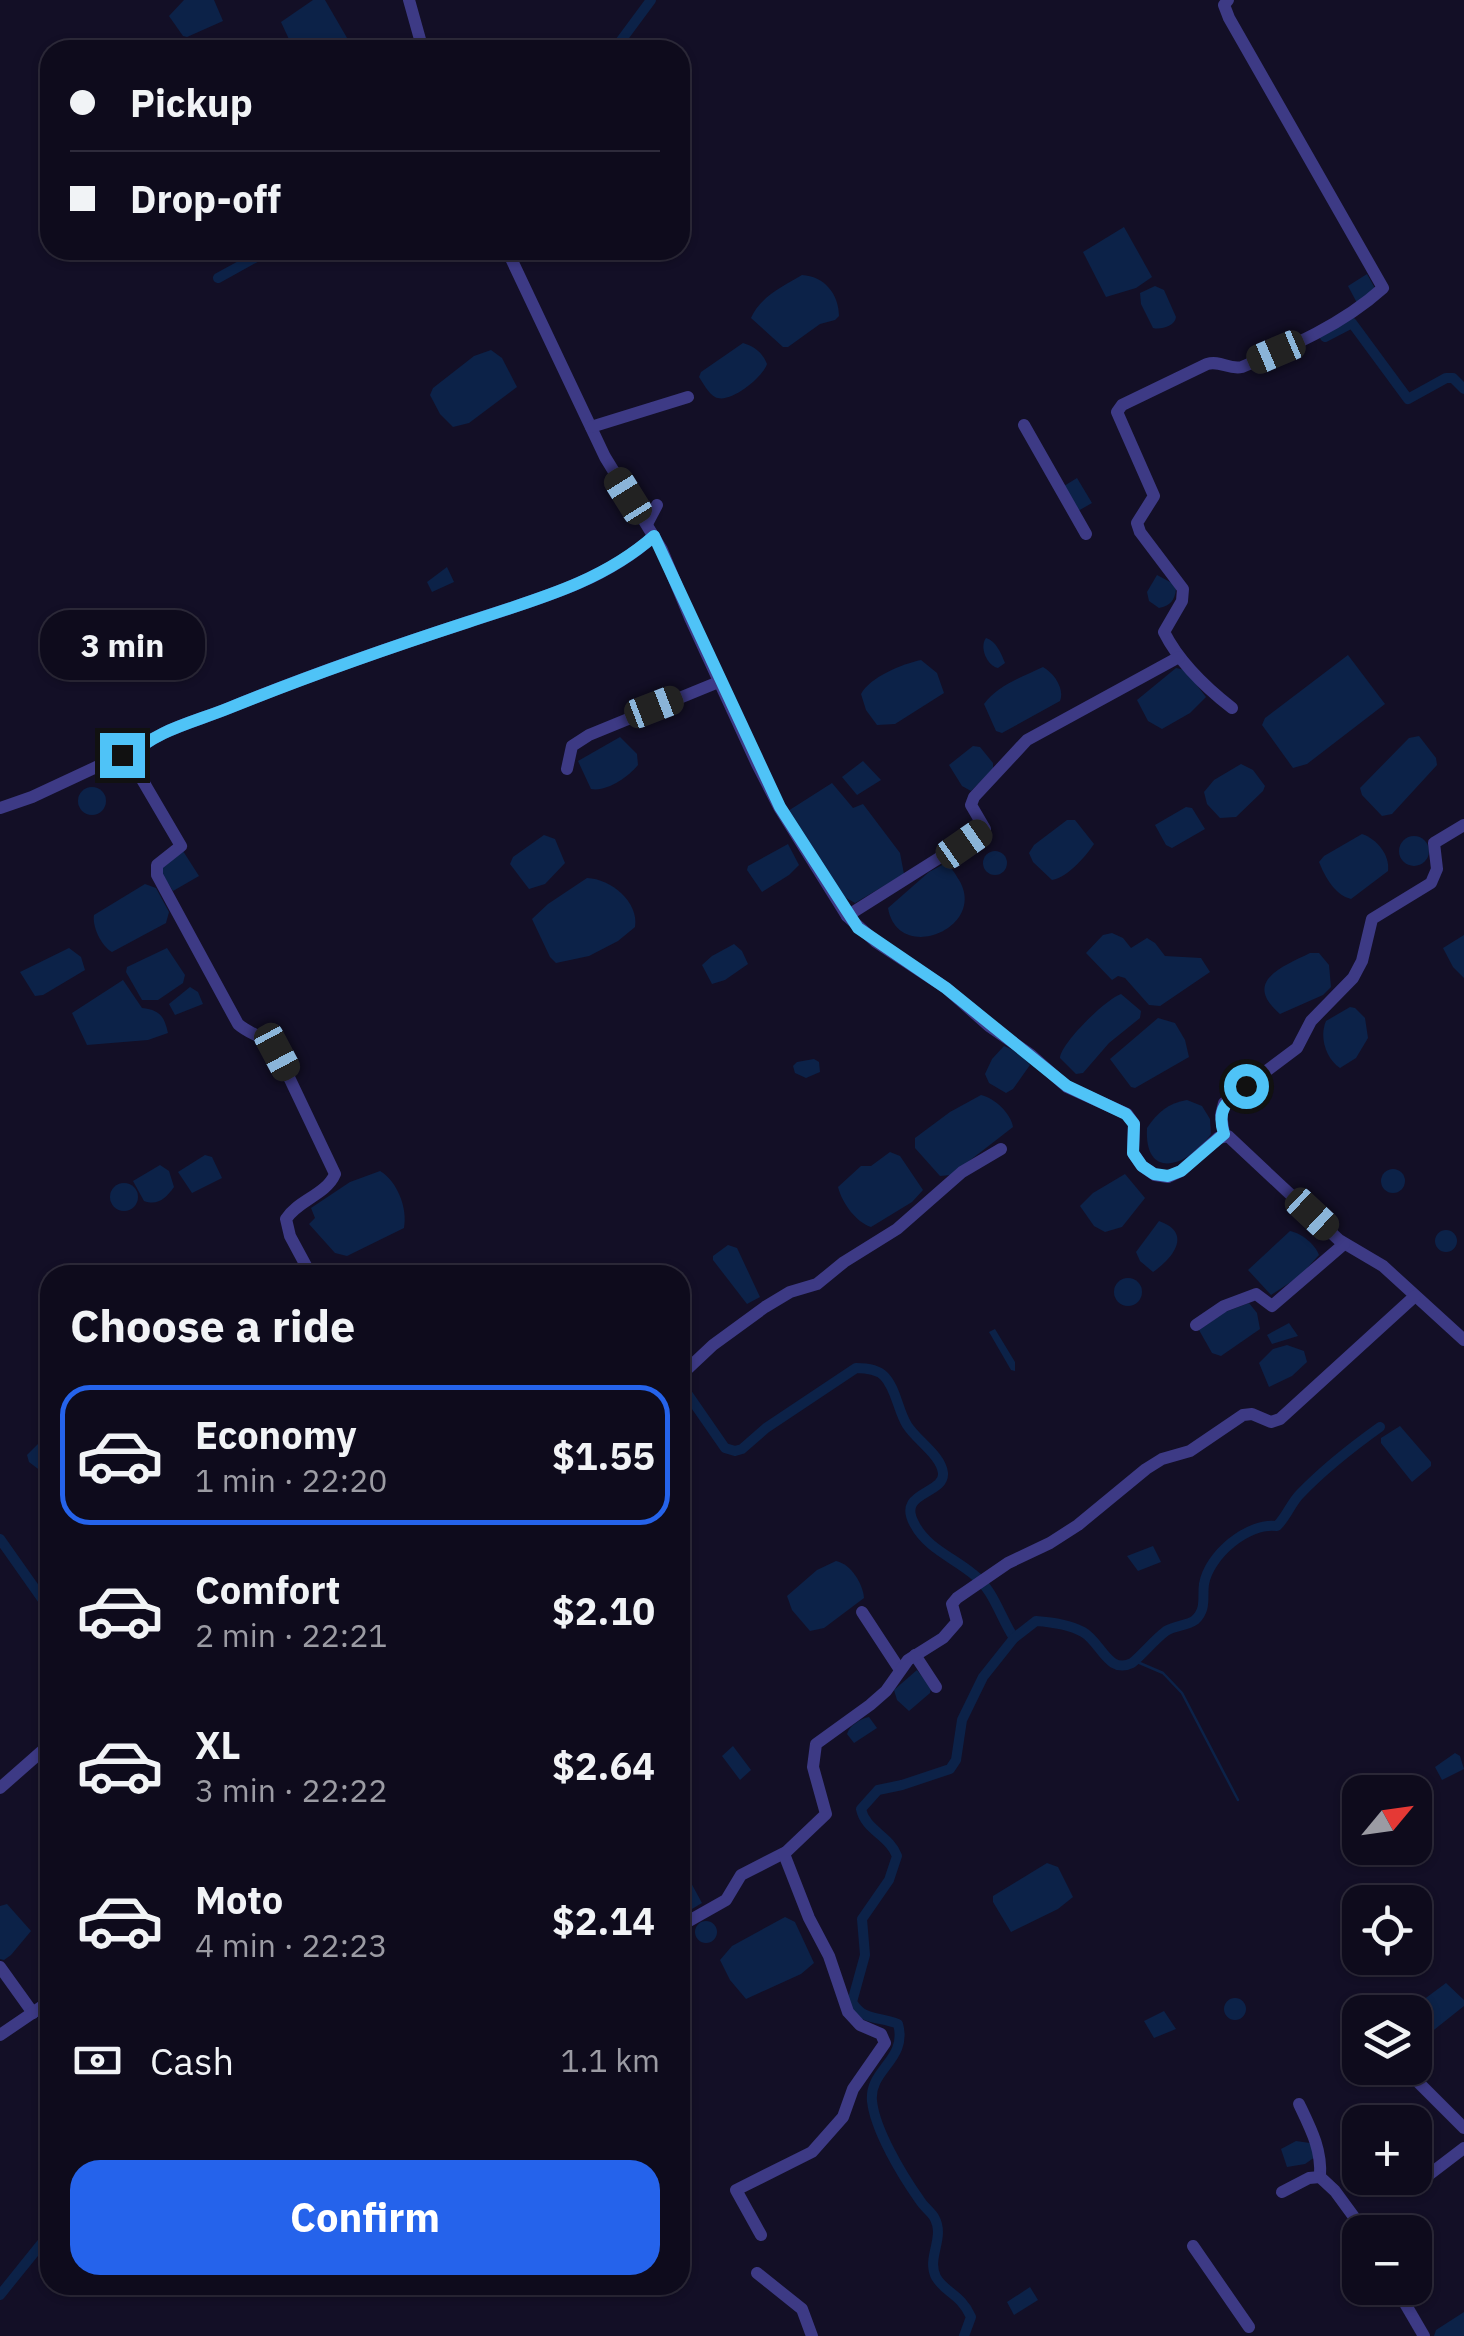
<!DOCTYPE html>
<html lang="en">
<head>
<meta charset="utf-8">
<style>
  :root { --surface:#0e0b1c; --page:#1c1929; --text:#f1f3f6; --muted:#9b9ba3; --line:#2e2b3b; --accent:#2563eb }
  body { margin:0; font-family:"IBM Plex Sans",sans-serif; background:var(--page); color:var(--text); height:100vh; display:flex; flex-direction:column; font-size:38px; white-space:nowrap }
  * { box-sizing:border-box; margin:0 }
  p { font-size:32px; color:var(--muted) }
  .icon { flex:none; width:55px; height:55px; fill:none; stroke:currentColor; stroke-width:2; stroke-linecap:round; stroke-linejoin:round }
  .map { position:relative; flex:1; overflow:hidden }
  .details { position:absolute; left:40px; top:1265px; width:650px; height:1030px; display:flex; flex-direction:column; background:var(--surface); border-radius:30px; box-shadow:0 2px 8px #0004,0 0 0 2px var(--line) }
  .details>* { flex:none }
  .top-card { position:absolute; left:40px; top:40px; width:650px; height:220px; border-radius:30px; box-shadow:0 2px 8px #0004,0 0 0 2px var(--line); display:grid; align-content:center; height:220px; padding:0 30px; background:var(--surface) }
  .needle { width:65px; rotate:61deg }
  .fabs { position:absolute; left:1342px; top:1775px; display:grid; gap:20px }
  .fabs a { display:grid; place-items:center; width:90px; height:90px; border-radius:20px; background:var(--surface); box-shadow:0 2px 8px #0004,0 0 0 2px var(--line); font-size:50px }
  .end { position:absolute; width:45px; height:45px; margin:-22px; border:12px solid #4fc3f7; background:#111; box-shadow:0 0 0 5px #111 }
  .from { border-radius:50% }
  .bubble { position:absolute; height:70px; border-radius:30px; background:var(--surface); box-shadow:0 2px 8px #0004,0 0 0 2px var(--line); font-size:32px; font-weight:700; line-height:70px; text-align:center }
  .car { position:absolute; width:30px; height:60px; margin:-30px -15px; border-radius:12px; box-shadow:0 0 8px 2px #0007; background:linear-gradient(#222 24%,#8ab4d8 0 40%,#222 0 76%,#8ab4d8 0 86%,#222 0) }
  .top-card b { display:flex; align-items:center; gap:35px; height:95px; font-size:38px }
  .top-card b+b { border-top:2px solid var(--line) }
  .top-card i { width:25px; height:25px; background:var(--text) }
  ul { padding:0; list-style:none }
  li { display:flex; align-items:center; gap:30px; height:140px; margin:0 20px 15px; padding:0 10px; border:5px solid transparent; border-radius:30px }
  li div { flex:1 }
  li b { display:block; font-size:38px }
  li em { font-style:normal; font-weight:700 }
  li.selected { border-color:var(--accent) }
  li>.icon { width:90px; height:90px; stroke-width:1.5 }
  h2 { padding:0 30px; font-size:45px; line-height:120px }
  .pay { display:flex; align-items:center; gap:25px; height:110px; padding:0 30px; font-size:38px }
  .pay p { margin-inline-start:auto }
  .cta { display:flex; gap:20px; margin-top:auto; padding:20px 30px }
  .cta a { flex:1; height:115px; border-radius:30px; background:var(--accent); color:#fff; font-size:40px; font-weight:700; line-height:115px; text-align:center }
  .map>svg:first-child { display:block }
  .water { fill:#0c2248 }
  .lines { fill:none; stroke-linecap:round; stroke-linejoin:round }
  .stream { stroke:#0c2248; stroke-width:2.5 }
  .canal { stroke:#0c2248; stroke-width:10 }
  .minor { stroke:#3d3a85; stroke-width:12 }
  .route { stroke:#4fc3f7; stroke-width:12 }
</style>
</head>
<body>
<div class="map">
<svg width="1464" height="2336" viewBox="0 0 1464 2336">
  <rect width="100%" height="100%" fill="#130f26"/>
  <g class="water">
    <path d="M184,0H214L223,21L187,37L183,36L169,16Z"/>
    <path d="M313,0H325L354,50H294L281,22Z"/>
    <path d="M1124,227L1152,277L1136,288L1106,297L1083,252Z"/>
    <path d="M1367,274L1376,290L1357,303L1348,286Z"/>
    <path d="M802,275C824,276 839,294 839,316L835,320L820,324L788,347H783L751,318C760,297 783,286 802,275Z"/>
    <path d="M1155,286L1164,290L1176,317C1175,326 1161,330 1153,328L1141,304L1140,293Z"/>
    <path d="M743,343C755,347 762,352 767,364C763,377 730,405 715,397C709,394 703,383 699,377L701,372Z"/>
    <path d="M491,350L502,358L517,387L469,423L453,427L440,414L430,395L433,388L474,356Z"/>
    <path d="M1077,478L1092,503L1078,511L1064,486Z"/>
    <path d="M447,567L454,582L432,592L427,582Z"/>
    <path d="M1157,575L1172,583L1176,589C1175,600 1170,606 1159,608L1149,601L1147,592Z"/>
    <path d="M986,638C996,641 1001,653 1005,663L998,668C987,666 979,647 986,638Z"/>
    <path d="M1348,655L1385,704L1307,764L1293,768L1262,725L1265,718Z"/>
    <path d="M921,660L937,673L944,693L895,724L877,725L866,710L861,694C870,677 902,664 921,660Z"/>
    <path d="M1043,667C1054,673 1065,689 1060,701L1002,733L996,731L984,704C998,685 1022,677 1043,667Z"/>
    <path d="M1176,668L1185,670L1206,697L1190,713L1162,729L1148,721L1137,700Z"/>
    <path d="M1419,736L1436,758L1437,765L1392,814L1382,816L1362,795L1360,788L1409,738Z"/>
    <path d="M620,737L637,754L638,765C628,777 607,792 591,789L578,761Z"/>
    <path d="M973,746L980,747L993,763V769L971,791L962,786L949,765Z"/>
    <path d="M863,761L881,780L857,795L842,777Z"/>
    <path d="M1241,764L1253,770L1265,786L1263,791L1236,817L1220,818L1207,804L1204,792L1214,780Z"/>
    <path d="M832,783L853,808L863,804L900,853L904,874L855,903L841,895L788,811Z"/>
    <circle cx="92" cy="801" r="14"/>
    <path d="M1186,807L1192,808L1205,829L1172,848L1166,845L1155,825Z"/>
    <path d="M1067,820H1075L1094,844C1085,857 1068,877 1052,880L1033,862L1029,853L1034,845Z"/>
    <path d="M1362,834C1377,839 1390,855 1388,871L1351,899C1335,895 1325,877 1319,862L1324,856Z"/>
    <path d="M544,835L555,839L565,863L545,884L529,889L510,864L513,857Z"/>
    <circle cx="1414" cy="851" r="15"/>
    <path d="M788,844L799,865L789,875L762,892L747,870L748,866Z"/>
    <path d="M183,851L199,876L173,891L162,874L163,867Z"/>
    <circle cx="995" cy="863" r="12"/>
    <path d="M944,864C952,867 954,872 959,880C988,928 898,965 888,908L929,872Z"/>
    <path d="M587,878C611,879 639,902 635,927L618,941L589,956L556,963L550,957L532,919L548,904Z"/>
    <path d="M145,884L156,888L169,912L166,923L112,952C101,946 92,926 94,915Z"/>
    <path d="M1112,933L1123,938L1131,948L1147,938L1155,943L1165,956L1201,958L1210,972L1160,1006L1149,1005L1125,978L1118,976L1112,980L1086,953L1103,935Z"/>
    <path d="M1464,935V978L1453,967L1443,948Z"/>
    <path d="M734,944L742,951L748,964L725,980L712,984L702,965L712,956Z"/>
    <path d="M69,948L81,957L85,970L43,995L35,996L20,972Z"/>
    <path d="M167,948L185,975L183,983L158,1000H142L126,972L127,967Z"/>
    <path d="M1310,953H1319L1329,965L1331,987L1323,995L1280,1014C1242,981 1282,967 1310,953Z"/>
    <path d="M123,980L142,1008C159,1010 164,1015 168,1033L148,1040L87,1045L72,1013Z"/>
    <path d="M190,987L198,992L203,1004L175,1015L169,1004Z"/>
    <path d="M1121,994L1141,1011L1140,1018L1109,1043L1083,1073L1076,1074L1060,1058C1061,1043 1106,999 1121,994Z"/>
    <path d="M1350,1007L1355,1008L1365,1018L1368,1038L1356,1058L1340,1068C1326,1059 1319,1037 1326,1021Z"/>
    <path d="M1158,1018L1175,1023L1185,1040L1189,1057L1135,1088L1131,1087L1110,1059Z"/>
    <path d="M1004,1046L1018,1052L1030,1065L1013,1089L1006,1093L989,1083L985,1074L992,1059Z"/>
    <path d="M814,1059L819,1062L820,1072L806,1078L795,1073L793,1066L797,1062Z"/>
    <path d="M981,1095C995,1098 1011,1114 1013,1127L951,1175L940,1176L915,1148V1138L950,1112Z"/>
    <path d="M1187,1100L1202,1106L1210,1119L1211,1134C1190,1165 1144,1183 1147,1128C1158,1112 1168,1103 1187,1100Z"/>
    <path d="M890,1152L900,1156L923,1190L912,1202L871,1227C856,1222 842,1203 838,1187L861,1166H871Z"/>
    <path d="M205,1155L212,1157L222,1178L192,1193L178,1172Z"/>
    <path d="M160,1165L169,1171L174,1187C166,1198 158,1206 144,1201L133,1181Z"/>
    <circle cx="1393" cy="1181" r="12"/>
    <path d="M380,1171C397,1181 408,1208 404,1228L347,1256L335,1253L309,1224L315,1218L311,1208L350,1182Z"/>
    <path d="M1125,1174L1145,1198L1122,1227L1105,1232L1094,1226L1080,1206L1093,1193Z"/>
    <circle cx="124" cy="1197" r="14"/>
    <path d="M1159,1221C1193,1233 1173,1258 1153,1272L1140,1261L1136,1252Z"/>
    <circle cx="1446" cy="1241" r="11"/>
    <path d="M1290,1231C1301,1233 1315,1244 1319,1255L1300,1276L1271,1295L1248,1270Z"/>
    <path d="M728,1245L737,1248L760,1297L747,1304L713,1260V1256Z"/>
    <circle cx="1128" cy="1292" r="14"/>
    <path d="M1249,1303L1257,1313L1260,1329L1221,1356L1212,1353L1199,1330L1225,1312Z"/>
    <path d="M1289,1323L1298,1336L1272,1344L1267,1335Z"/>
    <path d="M995,1329L1015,1362V1371L1011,1370L989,1332Z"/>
    <path d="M1287,1345L1304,1351L1307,1362L1292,1376L1269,1387L1259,1363L1273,1349Z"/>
    <path d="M1400,1426L1431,1462V1466L1412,1482L1381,1443V1438Z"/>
    <path d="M50,1432V1478L29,1462L27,1455Z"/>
    <path d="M1153,1546L1161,1562L1138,1571L1127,1556Z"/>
    <path d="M836,1561C851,1564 863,1584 864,1598L824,1628L810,1631L792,1610L787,1596L817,1570Z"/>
    <path d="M917,1670L931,1688L930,1693L909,1711L897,1700L894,1690Z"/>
    <path d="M869,1717L877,1728L854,1743L847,1734C849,1726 861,1718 869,1717Z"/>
    <path d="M733,1746L751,1770L740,1780L722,1756Z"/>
    <path d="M1455,1753L1460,1756L1464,1769L1442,1780L1435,1767Z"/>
    <path d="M1047,1863L1058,1867L1073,1897L1058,1909L1011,1932L993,1902V1896Z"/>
    <path d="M685,1879L690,1881L702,1903L680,1916V1880Z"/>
    <path d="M7,1904L31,1931L11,1955L4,1960L0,1959V1906Z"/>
    <path d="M785,1917L795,1922L814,1963L801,1974L746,1999L730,1980L720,1960L732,1946Z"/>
    <circle cx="706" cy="1932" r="11"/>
    <path d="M1446,1983L1464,2000V2006L1415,2045V2012H1407Z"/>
    <circle cx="1235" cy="2009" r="11"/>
    <path d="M1164,2011L1176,2029L1154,2038L1144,2021Z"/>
    <path d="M1296,2141L1310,2143L1315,2157L1305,2164L1287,2167L1281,2149Z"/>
    <path d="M1030,2287L1038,2300L1014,2315L1007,2302Z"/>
    <path d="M1464,2312V2336H1434L1436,2330Z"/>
  </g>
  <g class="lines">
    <path class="stream" d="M1135,1661L1163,1673L1182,1693L1238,1800"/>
    <g class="canal">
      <path d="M614,50L651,0"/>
      <path d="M218,278L269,250"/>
      <path d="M1325,337L1352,323L1408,399L1446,378H1453L1464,389"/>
      <path d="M680,1383L725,1448L735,1451L742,1449L766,1428L856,1368C865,1368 877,1369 884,1376C896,1388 898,1411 907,1425C916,1440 941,1455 943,1473C945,1495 895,1491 915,1525C927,1548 954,1558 973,1574C994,1590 1000,1617 1014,1638"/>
      <path d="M0,1539L50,1610"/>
      <path d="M0,2295L50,2233"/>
      <path d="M964,2336L971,2317C961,2294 944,2292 936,2277C926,2257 946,2238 934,2217C930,2211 923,2206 919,2199C902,2175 875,2130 872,2101C869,2069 908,2060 898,2024C879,2016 864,2022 852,2002L865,1955L862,1919L889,1880L897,1856C890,1836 865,1830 861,1809L878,1790L902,1785L950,1769L956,1760L962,1720L983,1677L1014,1638L1036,1621C1051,1622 1070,1625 1083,1632C1101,1642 1108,1675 1132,1663C1144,1653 1154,1640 1166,1631C1175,1625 1187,1626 1195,1620C1207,1609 1202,1597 1204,1584C1209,1555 1248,1522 1277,1526C1287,1516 1291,1503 1300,1494C1324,1469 1352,1447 1380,1427"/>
    </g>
    <g class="minor">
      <path d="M409,0L423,50"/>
      <path d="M1228,0L1224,5L1229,18L1383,288C1342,325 1292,346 1242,367C1229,370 1220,360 1207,364L1122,405L1117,412L1154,496L1137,523L1140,532L1183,589L1182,601L1164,632C1179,662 1205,687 1232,708"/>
      <path d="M507,250L605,457L662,550L690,618L757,764L779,807L847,916L876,942L946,988L989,1026L1031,1055L1067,1087L1127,1114L1134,1124L1133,1153L1142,1166L1155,1175L1168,1177L1181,1171L1218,1138L1228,1136L1339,1240L1383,1266L1464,1340"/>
      <path d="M1024,425L1086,534"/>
      <path d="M591,427L688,397"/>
      <path d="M647,524L657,505"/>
      <path d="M127,758C158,729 192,723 229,708C307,676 388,648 468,622C534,600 602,583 654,536"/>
      <path d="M567,769L572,746L589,735L721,681"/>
      <path d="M0,808L32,797L122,755L130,759L181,846L157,865V875L238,1024C250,1035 268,1037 277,1052L335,1174C326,1195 298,1200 286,1219L290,1236L311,1275"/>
      <path d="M847,916L985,829L971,805L974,797L1027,740L1179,657"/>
      <path d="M1224,1134L1221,1115L1224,1103L1297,1048L1311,1021L1353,978L1362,961L1372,919L1431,883L1437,869L1434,843L1464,825"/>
      <path d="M1196,1325L1224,1306L1256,1294L1272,1306L1344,1244"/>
      <path d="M680,1376L713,1345L765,1307L790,1292L817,1284L844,1262L897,1229L962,1172L1001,1149"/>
      <path d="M862,1612L900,1670"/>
      <path d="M915,1655L936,1687"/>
      <path d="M0,1788L50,1744"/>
      <path d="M680,1926L726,1900L741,1875L784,1853"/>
      <path d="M0,1967L33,2013"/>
      <path d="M0,2035L50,2001"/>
      <path d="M1404,2068L1464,2128"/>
      <path d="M1299,2104C1311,2129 1322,2150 1320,2177L1335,2191L1365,2232"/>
      <path d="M1426,2177L1464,2148"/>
      <path d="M1282,2192L1309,2178L1320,2177"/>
      <path d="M761,2235L736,2190L812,2152L843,2117L853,2089L885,2043L881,2034L860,2025L848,2012L829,1956L809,1918L784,1854L826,1814L813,1767L816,1744L870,1705L886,1691L908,1660L943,1638L957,1622L952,1604L957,1598L1008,1563L1050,1543L1078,1525L1146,1469L1162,1459L1190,1451L1243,1415L1252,1414L1271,1422L1280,1419L1415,1296"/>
      <path d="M1193,2246L1249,2327"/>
      <path d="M757,2273L802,2309L812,2336"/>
      <path d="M1396,2288L1424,2336"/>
    </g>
  </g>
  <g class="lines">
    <path class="route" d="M122,755L127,758C158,729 192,723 229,708C308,676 388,648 468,622C534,600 601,583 654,536L780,807L858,928L946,988L1067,1086L1126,1114L1134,1124L1133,1153L1142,1166L1154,1174L1168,1176L1181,1171L1224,1134C1216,1109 1227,1100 1246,1086"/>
  </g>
</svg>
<div class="fabs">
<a><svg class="needle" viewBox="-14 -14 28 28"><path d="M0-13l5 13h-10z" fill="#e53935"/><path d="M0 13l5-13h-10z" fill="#9b9ba3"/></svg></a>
<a><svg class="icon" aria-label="locate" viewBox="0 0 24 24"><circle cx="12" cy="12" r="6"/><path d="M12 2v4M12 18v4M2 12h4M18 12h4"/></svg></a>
<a><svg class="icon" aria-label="layers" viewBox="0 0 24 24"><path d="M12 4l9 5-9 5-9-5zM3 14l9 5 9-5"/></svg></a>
<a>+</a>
<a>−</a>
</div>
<i class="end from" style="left:1246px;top:1086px"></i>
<i class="end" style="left:122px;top:755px"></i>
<div class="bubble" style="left:40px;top:610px;width:165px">3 min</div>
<i class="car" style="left:1276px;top:352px;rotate:247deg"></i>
<i class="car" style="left:628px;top:496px;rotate:328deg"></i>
<i class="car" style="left:654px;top:707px;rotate:69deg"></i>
<i class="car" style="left:964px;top:844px;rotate:55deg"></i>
<i class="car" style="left:277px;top:1052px;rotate:152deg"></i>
<i class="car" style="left:1312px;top:1214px;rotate:133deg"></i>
<div class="top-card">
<b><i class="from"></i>Pickup</b>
<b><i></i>Drop-off</b>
</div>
<section class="details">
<h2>Choose a ride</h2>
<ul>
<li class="selected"><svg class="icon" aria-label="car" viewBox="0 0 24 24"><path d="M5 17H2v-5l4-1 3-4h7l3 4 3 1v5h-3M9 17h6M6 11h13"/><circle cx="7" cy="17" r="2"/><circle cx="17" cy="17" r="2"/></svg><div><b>Economy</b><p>1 min · 22:20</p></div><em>$1.55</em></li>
<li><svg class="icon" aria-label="car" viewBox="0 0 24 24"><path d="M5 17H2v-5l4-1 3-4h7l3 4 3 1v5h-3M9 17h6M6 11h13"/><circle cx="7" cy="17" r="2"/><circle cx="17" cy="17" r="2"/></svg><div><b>Comfort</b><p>2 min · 22:21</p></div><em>$2.10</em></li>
<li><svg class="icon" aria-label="car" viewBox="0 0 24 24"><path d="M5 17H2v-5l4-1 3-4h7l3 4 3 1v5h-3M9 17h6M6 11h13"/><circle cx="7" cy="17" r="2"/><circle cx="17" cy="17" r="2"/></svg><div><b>XL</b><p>3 min · 22:22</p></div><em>$2.64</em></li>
<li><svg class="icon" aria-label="car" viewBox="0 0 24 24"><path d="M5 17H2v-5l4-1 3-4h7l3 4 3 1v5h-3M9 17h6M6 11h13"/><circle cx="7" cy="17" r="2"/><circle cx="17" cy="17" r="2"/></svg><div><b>Moto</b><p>4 min · 22:23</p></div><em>$2.14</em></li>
</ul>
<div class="pay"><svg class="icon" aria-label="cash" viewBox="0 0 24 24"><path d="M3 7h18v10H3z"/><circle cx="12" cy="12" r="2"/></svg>Cash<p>1.1 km</p></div>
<div class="cta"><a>Confirm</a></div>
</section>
</div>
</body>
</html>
